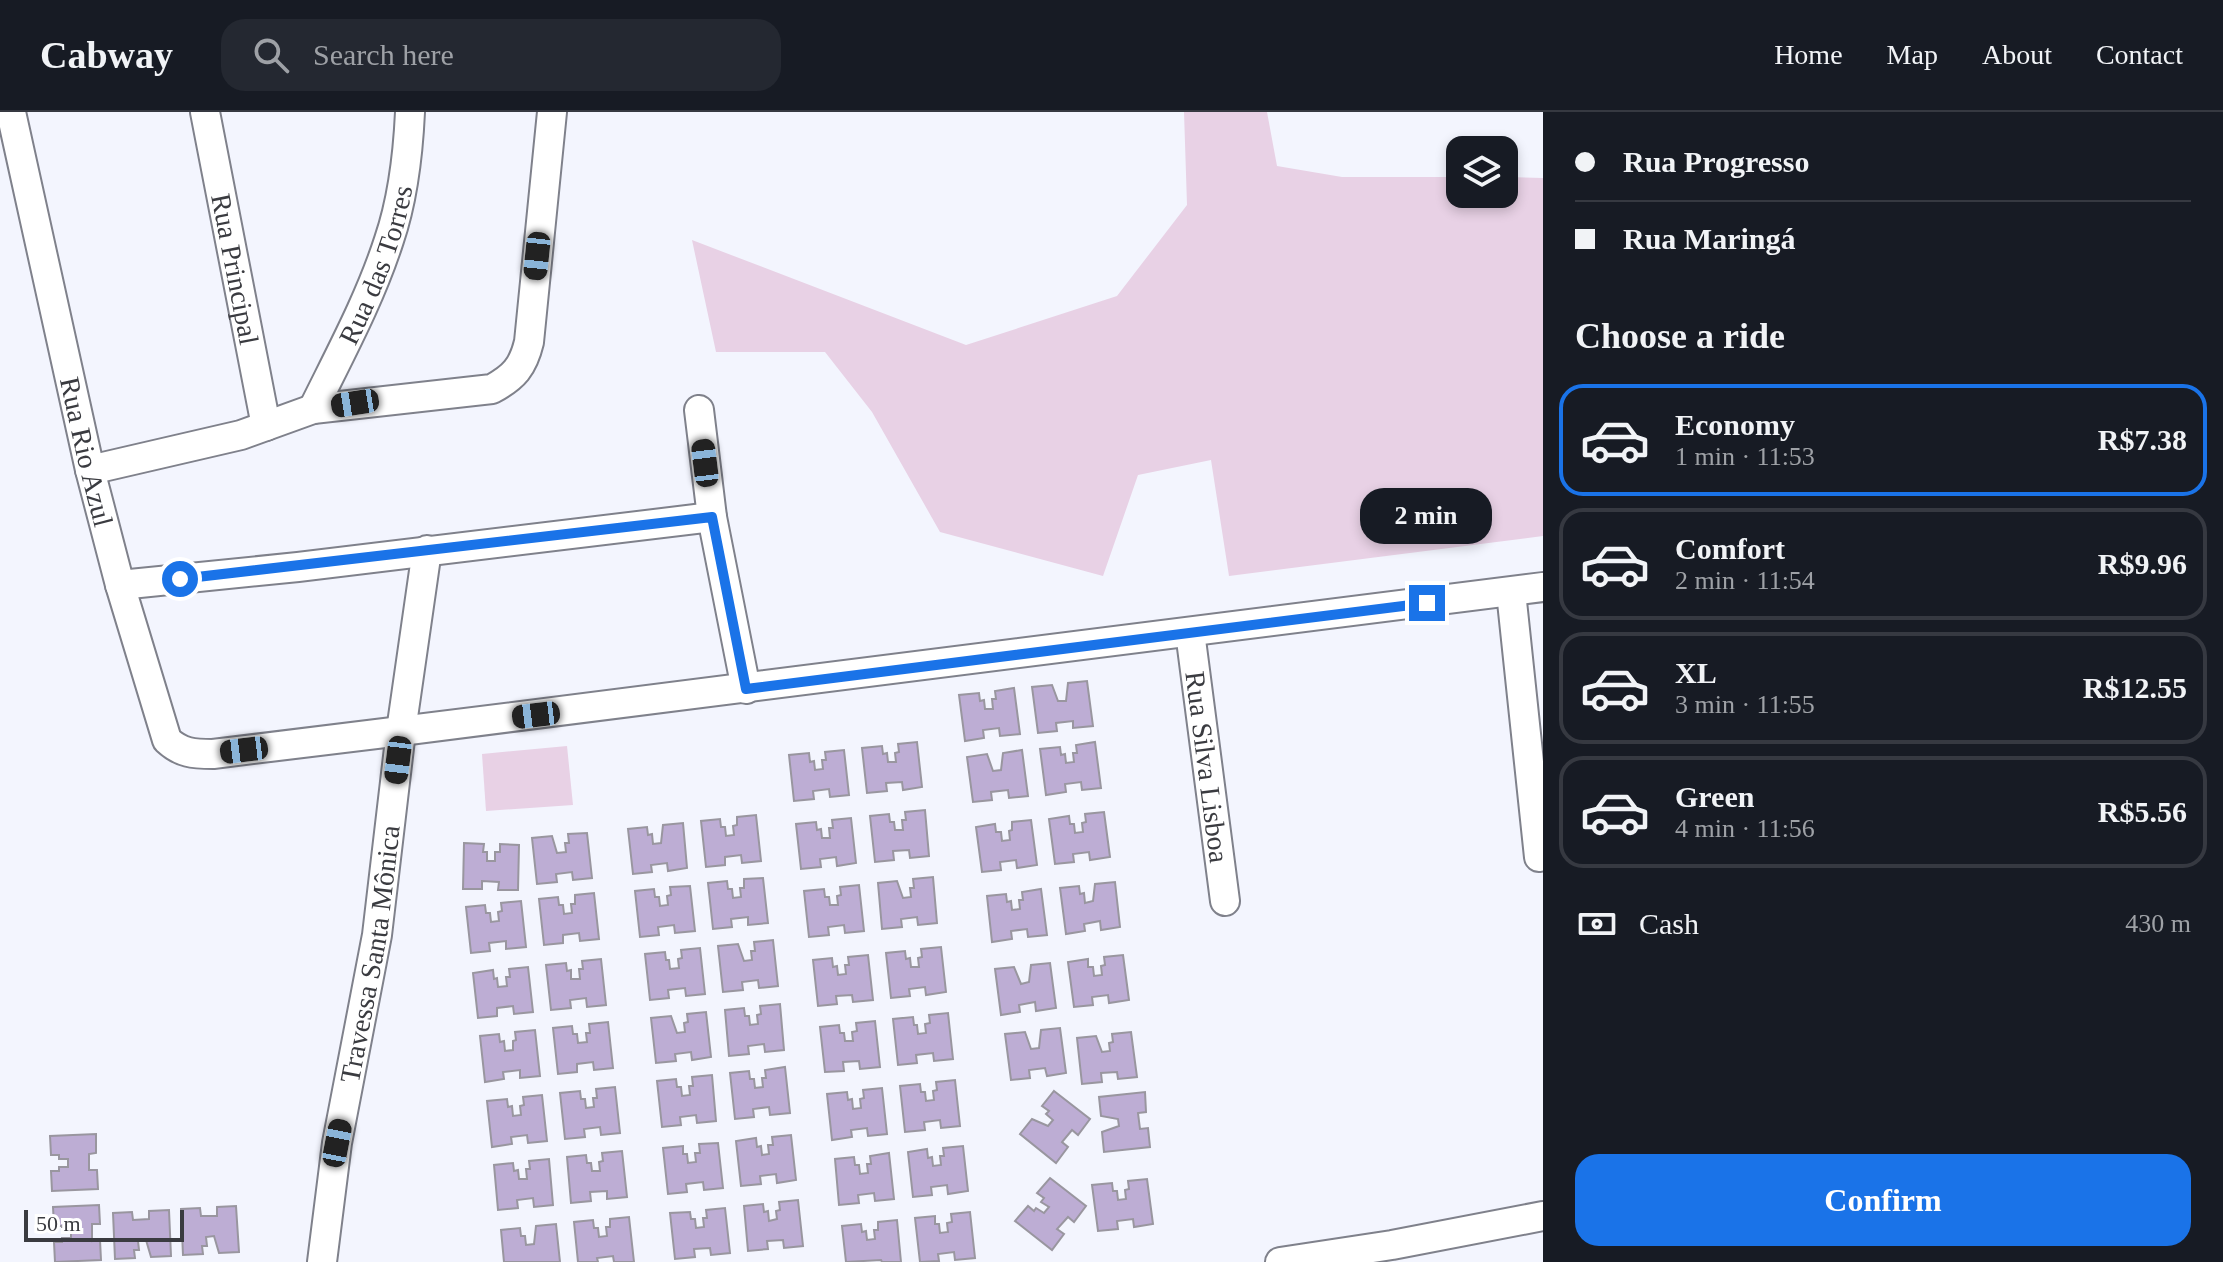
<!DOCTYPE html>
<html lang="en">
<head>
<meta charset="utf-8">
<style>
  :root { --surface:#171b24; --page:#242831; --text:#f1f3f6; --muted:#9ea1a6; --line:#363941; --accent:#1a73e8 }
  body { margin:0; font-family:Georgia,serif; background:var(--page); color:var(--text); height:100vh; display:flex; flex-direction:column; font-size:30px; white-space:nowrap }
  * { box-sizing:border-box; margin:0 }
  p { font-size:26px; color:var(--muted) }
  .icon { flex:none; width:44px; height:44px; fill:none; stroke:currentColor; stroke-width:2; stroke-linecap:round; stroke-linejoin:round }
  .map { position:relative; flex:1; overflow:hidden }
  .drawer { display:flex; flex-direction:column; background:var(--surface); width:680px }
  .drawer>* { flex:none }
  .banner { display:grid; align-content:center; height:176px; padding:0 32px; background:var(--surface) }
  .buttons { position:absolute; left:1446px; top:24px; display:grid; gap:16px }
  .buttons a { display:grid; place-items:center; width:72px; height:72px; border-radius:16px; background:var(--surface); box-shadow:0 4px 12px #0003; font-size:40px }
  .scale { position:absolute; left:24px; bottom:20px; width:160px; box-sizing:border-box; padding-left:8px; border:4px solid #3a3b40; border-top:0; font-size:22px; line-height:28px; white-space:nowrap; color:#3a3b40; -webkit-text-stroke:6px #fff; paint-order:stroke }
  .end { position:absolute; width:36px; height:36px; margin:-18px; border:10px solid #1a73e8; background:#fff; box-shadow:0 0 0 4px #fff }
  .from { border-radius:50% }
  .bubble { position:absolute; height:56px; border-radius:24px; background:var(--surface); box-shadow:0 4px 12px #0003; font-size:26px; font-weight:700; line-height:56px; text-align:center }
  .car { position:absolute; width:24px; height:48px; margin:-24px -12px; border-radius:10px; box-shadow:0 0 6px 2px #0007; background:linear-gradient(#222 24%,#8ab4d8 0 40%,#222 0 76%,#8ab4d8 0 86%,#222 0) }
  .banner b { display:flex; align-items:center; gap:28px; height:76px; font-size:30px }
  .banner b+b { border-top:2px solid var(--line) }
  .banner i { width:20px; height:20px; background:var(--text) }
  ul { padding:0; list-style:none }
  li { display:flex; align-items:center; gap:24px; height:112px; margin:0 16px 12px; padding:0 16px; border:4px solid var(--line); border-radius:24px }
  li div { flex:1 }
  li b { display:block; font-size:30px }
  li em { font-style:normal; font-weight:700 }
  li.active { border-color:var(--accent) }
  li>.icon { width:72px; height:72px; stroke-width:1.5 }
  h2 { padding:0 32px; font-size:36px; line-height:96px }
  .pay { display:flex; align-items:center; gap:20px; height:88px; padding:0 32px; font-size:30px }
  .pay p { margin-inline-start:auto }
  .cta { display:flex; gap:16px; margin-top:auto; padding:16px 32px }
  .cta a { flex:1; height:92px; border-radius:24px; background:var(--accent); color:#fff; font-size:32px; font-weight:700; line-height:92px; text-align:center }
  header { display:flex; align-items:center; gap:48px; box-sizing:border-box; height:112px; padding:0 40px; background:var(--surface); border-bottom:2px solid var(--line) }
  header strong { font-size:38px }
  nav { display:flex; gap:44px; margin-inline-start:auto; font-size:28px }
  .search { width:560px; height:72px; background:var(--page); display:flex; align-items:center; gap:20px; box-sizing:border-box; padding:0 28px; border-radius:24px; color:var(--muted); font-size:30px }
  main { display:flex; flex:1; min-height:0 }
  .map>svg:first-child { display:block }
  .green { fill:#e8d1e5 }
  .building { fill:#bdadd4; stroke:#99969f; stroke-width:2 }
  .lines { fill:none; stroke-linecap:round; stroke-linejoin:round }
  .minor-casing { stroke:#7f818b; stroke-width:32 }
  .minor { stroke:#fff; stroke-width:28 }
  .route { stroke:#1a73e8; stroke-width:10 }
  .labels { text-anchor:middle; stroke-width:6; stroke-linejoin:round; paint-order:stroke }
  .street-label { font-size:28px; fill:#3a3b40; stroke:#fff }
</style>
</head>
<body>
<header>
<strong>Cabway</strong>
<div class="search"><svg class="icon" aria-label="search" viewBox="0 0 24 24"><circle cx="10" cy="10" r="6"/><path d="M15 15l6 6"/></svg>Search here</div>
<nav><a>Home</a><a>Map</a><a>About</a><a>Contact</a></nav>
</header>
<main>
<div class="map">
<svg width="1543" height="1150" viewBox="0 0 1543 1150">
  <rect width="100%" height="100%" fill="#f3f5fe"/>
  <g class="green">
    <path d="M1184,0H1267L1277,54L1342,65H1460V82H1504V65L1543,66V424L1229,464L1211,348L1138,363L1103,464L940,420L872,300L825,240H716L692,128L966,233L1117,184L1187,93Z"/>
    <path d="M567,634L573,693L486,699L482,642Z"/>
  </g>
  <g class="building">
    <path d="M1087,569L1093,614L1073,616V609L1056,611L1057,619L1038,621L1032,575L1052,573L1058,589H1066L1068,571Z"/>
    <path d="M1014,576L1020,622L1000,624L999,616L983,618L984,626L965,629L959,583L979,581L980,589L984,588L985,597H993L992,587H996L995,579Z"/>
    <path d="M917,630L922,675L903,678L902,670L886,671L887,679L867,681L862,636L882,634L883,642L887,641L888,650H896L895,641L899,640L898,632Z"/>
    <path d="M1095,630L1101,676L1082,678L1081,670L1065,672L1066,680L1046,683L1040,637L1060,635L1061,643L1065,642L1066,651L1074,650L1073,641H1077L1076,633Z"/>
    <path d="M844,638L849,683L830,685L829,677L813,679L814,687L794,689L789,643L809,641L810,650L814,649L815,658L823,657L822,648H826L825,640Z"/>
    <path d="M1022,638L1028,684L1009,686L1008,678L991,680L992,688L973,690L967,645L987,642L993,659L1001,658L1003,641Z"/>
    <path d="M925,698L929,744L910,746L909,738L893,739L894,748L875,750L870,704L889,702L890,710H894L895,718H903L902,708H906L905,700Z"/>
    <path d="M1104,700L1110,745L1090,748L1089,740L1073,742L1074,750L1055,752L1049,707L1069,704L1070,712H1074L1075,721L1083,720L1082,711L1086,710L1085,702Z"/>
    <path d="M756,703L761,749L742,751L741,743L725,745V753L706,755L701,709L720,707L721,715H725L726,724L734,723L733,714L737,713V705Z"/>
    <path d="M851,706L856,751L837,754L836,745L820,747L821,755L801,757L796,712L816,710L817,718L821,717L822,726H830L829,716H833L832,708Z"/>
    <path d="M1031,708L1037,753L1017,756L1016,748L1000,750L1001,758L982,760L976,715L995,712L996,720H1001L1002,729L1010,728L1009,719L1012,718V710Z"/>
    <path d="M683,711L687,756L668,759L667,751L651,753L652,760L633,762L628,717L647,715L648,723L652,722L653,732L661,731L663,713Z"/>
    <path d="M587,721L592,766L573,768L572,760L556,762L557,770L537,772L532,726L552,724L557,741L566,740L565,731H569L568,722Z"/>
    <path d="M464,731L484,732L483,740H487V749H495V740H500V732L519,733L518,778H498L499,770L482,769V777H463Z"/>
    <path d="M933,765L937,811L918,813L917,805L901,807L902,815L882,817L878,771L897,769L903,786L911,785L910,776H914L913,767Z"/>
    <path d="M763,766L768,811L748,813V805L731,807L732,815L713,817L708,771L727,769L728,777H732L733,786L741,785L740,776H744V767Z"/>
    <path d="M1115,770L1120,815L1101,818L1100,809L1084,812L1085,819L1066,822L1060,776L1079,774L1080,782L1084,781L1085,791L1093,789L1095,772Z"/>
    <path d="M859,773L864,819L845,821L844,813L828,815L829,823L809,825L804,779L824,777L825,785H829L830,793H838L837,784L841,783L840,775Z"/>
    <path d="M690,774L695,819L675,821L674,813L658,815L659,823L640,825L635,779L654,777L655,785H659L660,794L668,793L667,784L671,783L670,775Z"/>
    <path d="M1041,777L1047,823L1028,825L1027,817L1011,819L1012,827L992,830L987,784L1006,782L1007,790L1011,789L1012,798L1020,797L1019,788H1023L1022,780Z"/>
    <path d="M594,781L599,827L580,829L579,821L563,823V831L544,833L539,787L558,785L559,793H563L564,802L572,801L571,792H575V783Z"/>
    <path d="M521,789L526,835L506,837V829L489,831L490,839L471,841L466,795L485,793L486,801H490L491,810L499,809L498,800L502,799L501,791Z"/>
    <path d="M773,828L778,874L759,876L758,868L742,870L743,878L723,880L718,834L738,832L744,849L752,848L751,839H755L754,830Z"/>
    <path d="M941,835L946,880L926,883L925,875L909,877L910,884L891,886L886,841L905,839L906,847L910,846L911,855H919L918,846L922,845L921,837Z"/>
    <path d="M700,836L705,882L686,884L685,876L668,878L669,886L650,888L645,842L665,840L666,848H669L670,857L679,856L678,847L682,846L681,838Z"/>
    <path d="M868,843L873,888L853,890L852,883L836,884L837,892L818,894L813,848L832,846L833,855L837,854L838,863L846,862L845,853H849L848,845Z"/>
    <path d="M1123,843L1129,888L1109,891L1108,883L1092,885L1093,893L1074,895L1068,850L1088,847V855H1093L1094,864L1102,863L1101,854L1105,853L1104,845Z"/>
    <path d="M601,847L606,893L587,895L586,886L570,888L571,896L551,898L546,853L566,851L567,859L571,858V867H580L579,857H583L582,849Z"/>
    <path d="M1050,851L1056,896L1036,899L1035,890L1019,893L1020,900L1001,903L995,857L1014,855L1021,872L1029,870L1031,853Z"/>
    <path d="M528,855L533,900L514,902L513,894L497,896V904L478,906L473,861L493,858L494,867L497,866L498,875L507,874L506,865H510L509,857Z"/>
    <path d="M780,892L784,938L765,940L764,932L748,934L749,942L729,944L725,898L744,896L745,904H749L750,913L758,912L757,903L761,902L760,894Z"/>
    <path d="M706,900L711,945L692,948L691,940L675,942L676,949L656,951L651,906L671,904L677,921L685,920L684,911L688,910L687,902Z"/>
    <path d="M948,901L953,947L934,949L933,941L916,943L917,951L898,953L893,907L913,905L914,913H917L918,922L926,921L925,912L930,911L929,903Z"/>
    <path d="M875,909L880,955L860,957L859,949L843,950L844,959L825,960L820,915L839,913L840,921H844L845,929H853L852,920L857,919L856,911Z"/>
    <path d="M608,910L613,956L594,958L593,950L577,952V960L558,962L553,916L572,914L573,922H577L578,931L587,930L586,921H590L589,912Z"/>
    <path d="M1060,916L1066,961L1047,964L1045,956L1029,958L1030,966L1011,968L1005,922L1025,920L1031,937L1039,936L1041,918Z"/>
    <path d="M535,918L540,964L520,966V958L503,960L504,967L485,970L480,924L499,922L500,930L504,929L505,939L513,938V929L516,928L515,920Z"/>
    <path d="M1131,920L1137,965L1118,967L1117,960L1101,961L1102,970L1082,972L1077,926L1096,924L1102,940L1110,939L1109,931L1113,930L1112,922Z"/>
    <path d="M785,955L790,1001L770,1003L769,995L753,997L754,1005L735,1007L730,961L749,959L750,967H754L755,976L763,975L762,966H766L765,958Z"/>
    <path d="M712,963L716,1009L697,1011L696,1003L680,1005L681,1013L662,1015L657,969L676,967L677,975H681L682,984L690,983L689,974H693L692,965Z"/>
    <path d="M955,968L960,1014L941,1016L940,1008L924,1010L925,1018L905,1020L900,974L920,972L921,980H925L926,989L934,988L933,979L937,978L936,970Z"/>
    <path d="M615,975L620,1021L601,1023L600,1015L584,1017L585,1025L565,1027L560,981L580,979L581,987H585L586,996L594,995L593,986H597L596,977Z"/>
    <path d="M882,976L887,1022L868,1024L867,1016L851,1018L852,1025L832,1028L827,982L847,980L848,988L852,987L853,997L861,996L860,987L864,986L863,978Z"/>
    <path d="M1054,979L1090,1007L1078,1023L1072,1018L1062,1030L1068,1035L1056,1051L1020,1022L1032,1007L1048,1014L1053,1008L1046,1002L1049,999L1042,994Z"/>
    <path d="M1145,980L1146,1000L1138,1001L1140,1017L1148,1016L1150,1035L1104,1040L1102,1020L1119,1014L1118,1007L1101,1004L1099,985Z"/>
    <path d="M542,983L547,1029L528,1031L527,1023L511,1025L512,1032L492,1035L487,989L507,987L508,995L512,994L513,1004L521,1003L520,994L524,993L523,985Z"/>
    <path d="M96,1022V1041L89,1042V1058H97L98,1077L52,1079L51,1059H59V1055H68V1047H59V1043H51L50,1024Z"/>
    <path d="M791,1023L796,1068L777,1071L776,1062L760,1064L761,1072L741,1074L736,1029L756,1026L757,1035L761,1034L762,1043L769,1042L768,1033H773L772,1025Z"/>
    <path d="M718,1031L723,1076L704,1078L703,1070L686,1072L687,1080L668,1082L663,1036L683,1034V1042H687L688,1051L696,1050L695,1041H700L699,1032Z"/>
    <path d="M963,1034L968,1079L948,1082L947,1073L931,1075L932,1083L913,1085L908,1040L927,1037L928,1046L932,1045L933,1054L941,1053L940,1044H944L943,1036Z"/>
    <path d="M622,1039L627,1085L607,1087V1079L590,1080L591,1089L571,1091L567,1045L586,1043L587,1051H591L592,1059H600L599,1050L603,1049L602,1041Z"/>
    <path d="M889,1041L894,1087L875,1089L874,1081L858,1083L859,1091L839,1093L835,1047L854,1045L855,1053H859L860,1062L868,1061L867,1052H871L870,1044Z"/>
    <path d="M549,1047L553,1093L534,1095L533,1086L517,1088L518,1096L498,1098L494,1053L513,1051L514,1059L518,1058L519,1067H527L526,1057H530L529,1049Z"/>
    <path d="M1050,1066L1086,1094L1074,1110L1068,1105L1057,1117L1064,1122L1052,1138L1015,1109L1028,1094L1034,1099L1036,1096L1044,1101L1049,1095L1041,1090L1044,1086L1037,1081Z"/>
    <path d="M1147,1067L1153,1112L1134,1115L1133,1107L1117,1109L1118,1117L1098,1119L1092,1073L1112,1071L1113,1079H1117L1118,1088L1126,1087L1125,1078L1129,1077L1128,1069Z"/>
    <path d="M798,1088L803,1134L784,1136L783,1128L767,1129L768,1137L748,1139L744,1094L763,1092L764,1100L768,1099L769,1109L777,1107L776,1099L780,1098L779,1090Z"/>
    <path d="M99,1093L100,1112H92V1129L100,1128L101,1148L55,1150L54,1130H62V1126H71V1117L62,1118V1114H54L53,1095Z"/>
    <path d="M236,1094L239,1140L219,1141L214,1124L206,1125L207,1134H202L203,1142L183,1143L181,1097L200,1096L201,1104H217V1095Z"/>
    <path d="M725,1096L730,1141L711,1143L710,1136L694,1137L695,1145L675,1147L670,1101L690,1100L691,1107H695L696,1116L704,1115L703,1106H707L706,1098Z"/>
    <path d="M169,1098L171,1144L151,1145L146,1128L138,1129L139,1138H134L135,1146L115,1147L113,1101L132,1100L133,1108L149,1107V1099Z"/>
    <path d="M970,1100L975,1146L955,1148L954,1140L938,1142L939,1149L920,1150L915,1106L935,1104V1112H939L940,1121L948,1120L947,1111L952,1110L951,1102Z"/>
    <path d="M629,1105L634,1150H614L613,1144L597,1146L598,1150H578L574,1110L593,1108L594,1116H598L599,1125L607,1124L606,1115H610V1107Z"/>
    <path d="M897,1108L901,1150H882L881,1148L846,1150L842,1114L861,1112L862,1120L866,1119L867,1128L875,1127L874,1118H878V1110Z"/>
    <path d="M556,1112L560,1150H504L501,1118L520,1116L521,1124H525L526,1133L534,1132L536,1114Z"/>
  </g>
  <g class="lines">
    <g class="minor-casing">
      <g id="minor">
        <path id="s1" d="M11,0L90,358L120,473L167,628C181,641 193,642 213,642L401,619L1543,475"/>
        <path id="s2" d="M205,0L266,314"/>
        <path id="s3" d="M313,297C340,242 370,187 389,128C403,87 408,43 410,0"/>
        <path d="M699,298L712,405L746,577"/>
        <path d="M90,358L241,323L313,297L492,277C514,265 523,255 529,230L552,0"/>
        <path d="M120,473L298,455L712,405"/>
        <path d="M1511,480L1539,745"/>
        <path id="s4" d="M1190,520L1225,789"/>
        <path id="s5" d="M322,1150L337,1031L377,823L401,619L427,438"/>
        <path d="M1280,1150L1392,1133L1543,1104"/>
      </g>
    </g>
    <use href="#minor" class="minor"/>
  </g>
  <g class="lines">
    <path class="route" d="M180,467L712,405L746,577L1427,491"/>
  </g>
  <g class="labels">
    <g class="street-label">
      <text dy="10" stroke="none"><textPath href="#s3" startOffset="158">Rua das Torres</textPath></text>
      <text dy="10" stroke="none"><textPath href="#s2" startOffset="160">Rua Principal</textPath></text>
      <text dy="10" stroke="none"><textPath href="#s1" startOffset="348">Rua Rio Azul</textPath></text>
      <text dy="10" stroke="none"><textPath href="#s4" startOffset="136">Rua Silva Lisboa</textPath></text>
      <text dy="10" stroke="none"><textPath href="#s5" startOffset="312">Travessa Santa Mônica</textPath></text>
    </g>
  </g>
</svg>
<div class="buttons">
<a><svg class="icon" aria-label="layers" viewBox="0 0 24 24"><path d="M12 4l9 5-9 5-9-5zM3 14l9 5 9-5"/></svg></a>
</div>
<div class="scale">50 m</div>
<i class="end from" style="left:180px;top:467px"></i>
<i class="end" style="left:1427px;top:491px"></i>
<div class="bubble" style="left:1360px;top:376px;width:132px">2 min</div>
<i class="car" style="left:537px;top:144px;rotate:186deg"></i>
<i class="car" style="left:355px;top:291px;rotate:261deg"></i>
<i class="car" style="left:705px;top:351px;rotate:353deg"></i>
<i class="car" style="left:536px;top:603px;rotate:263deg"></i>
<i class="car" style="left:244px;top:638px;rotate:263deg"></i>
<i class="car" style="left:398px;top:648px;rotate:187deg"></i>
<i class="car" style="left:337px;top:1031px;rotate:11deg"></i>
</div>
<section class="drawer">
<div class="banner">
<b><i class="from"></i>Rua Progresso</b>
<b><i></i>Rua Maringá</b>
</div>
<h2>Choose a ride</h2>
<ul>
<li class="active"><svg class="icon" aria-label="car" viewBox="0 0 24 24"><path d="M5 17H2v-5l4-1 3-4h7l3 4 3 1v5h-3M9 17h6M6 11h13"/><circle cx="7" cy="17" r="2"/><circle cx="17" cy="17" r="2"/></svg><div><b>Economy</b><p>1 min · 11:53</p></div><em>R$7.38</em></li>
<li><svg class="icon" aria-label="car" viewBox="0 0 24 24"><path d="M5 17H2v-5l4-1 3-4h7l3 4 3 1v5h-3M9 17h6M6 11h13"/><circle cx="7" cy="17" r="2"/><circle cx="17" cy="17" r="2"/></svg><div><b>Comfort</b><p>2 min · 11:54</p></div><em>R$9.96</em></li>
<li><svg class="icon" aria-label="car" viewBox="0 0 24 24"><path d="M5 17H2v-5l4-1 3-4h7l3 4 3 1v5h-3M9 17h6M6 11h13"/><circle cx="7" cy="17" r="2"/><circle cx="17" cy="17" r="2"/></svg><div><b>XL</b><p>3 min · 11:55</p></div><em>R$12.55</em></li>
<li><svg class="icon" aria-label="car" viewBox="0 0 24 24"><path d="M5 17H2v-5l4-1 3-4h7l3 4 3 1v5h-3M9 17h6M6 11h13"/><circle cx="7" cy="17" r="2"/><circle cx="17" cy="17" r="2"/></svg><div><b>Green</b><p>4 min · 11:56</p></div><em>R$5.56</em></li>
</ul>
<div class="pay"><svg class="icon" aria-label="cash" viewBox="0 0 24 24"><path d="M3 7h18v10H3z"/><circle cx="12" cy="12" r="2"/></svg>Cash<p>430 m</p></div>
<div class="cta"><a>Confirm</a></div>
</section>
</main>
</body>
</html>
